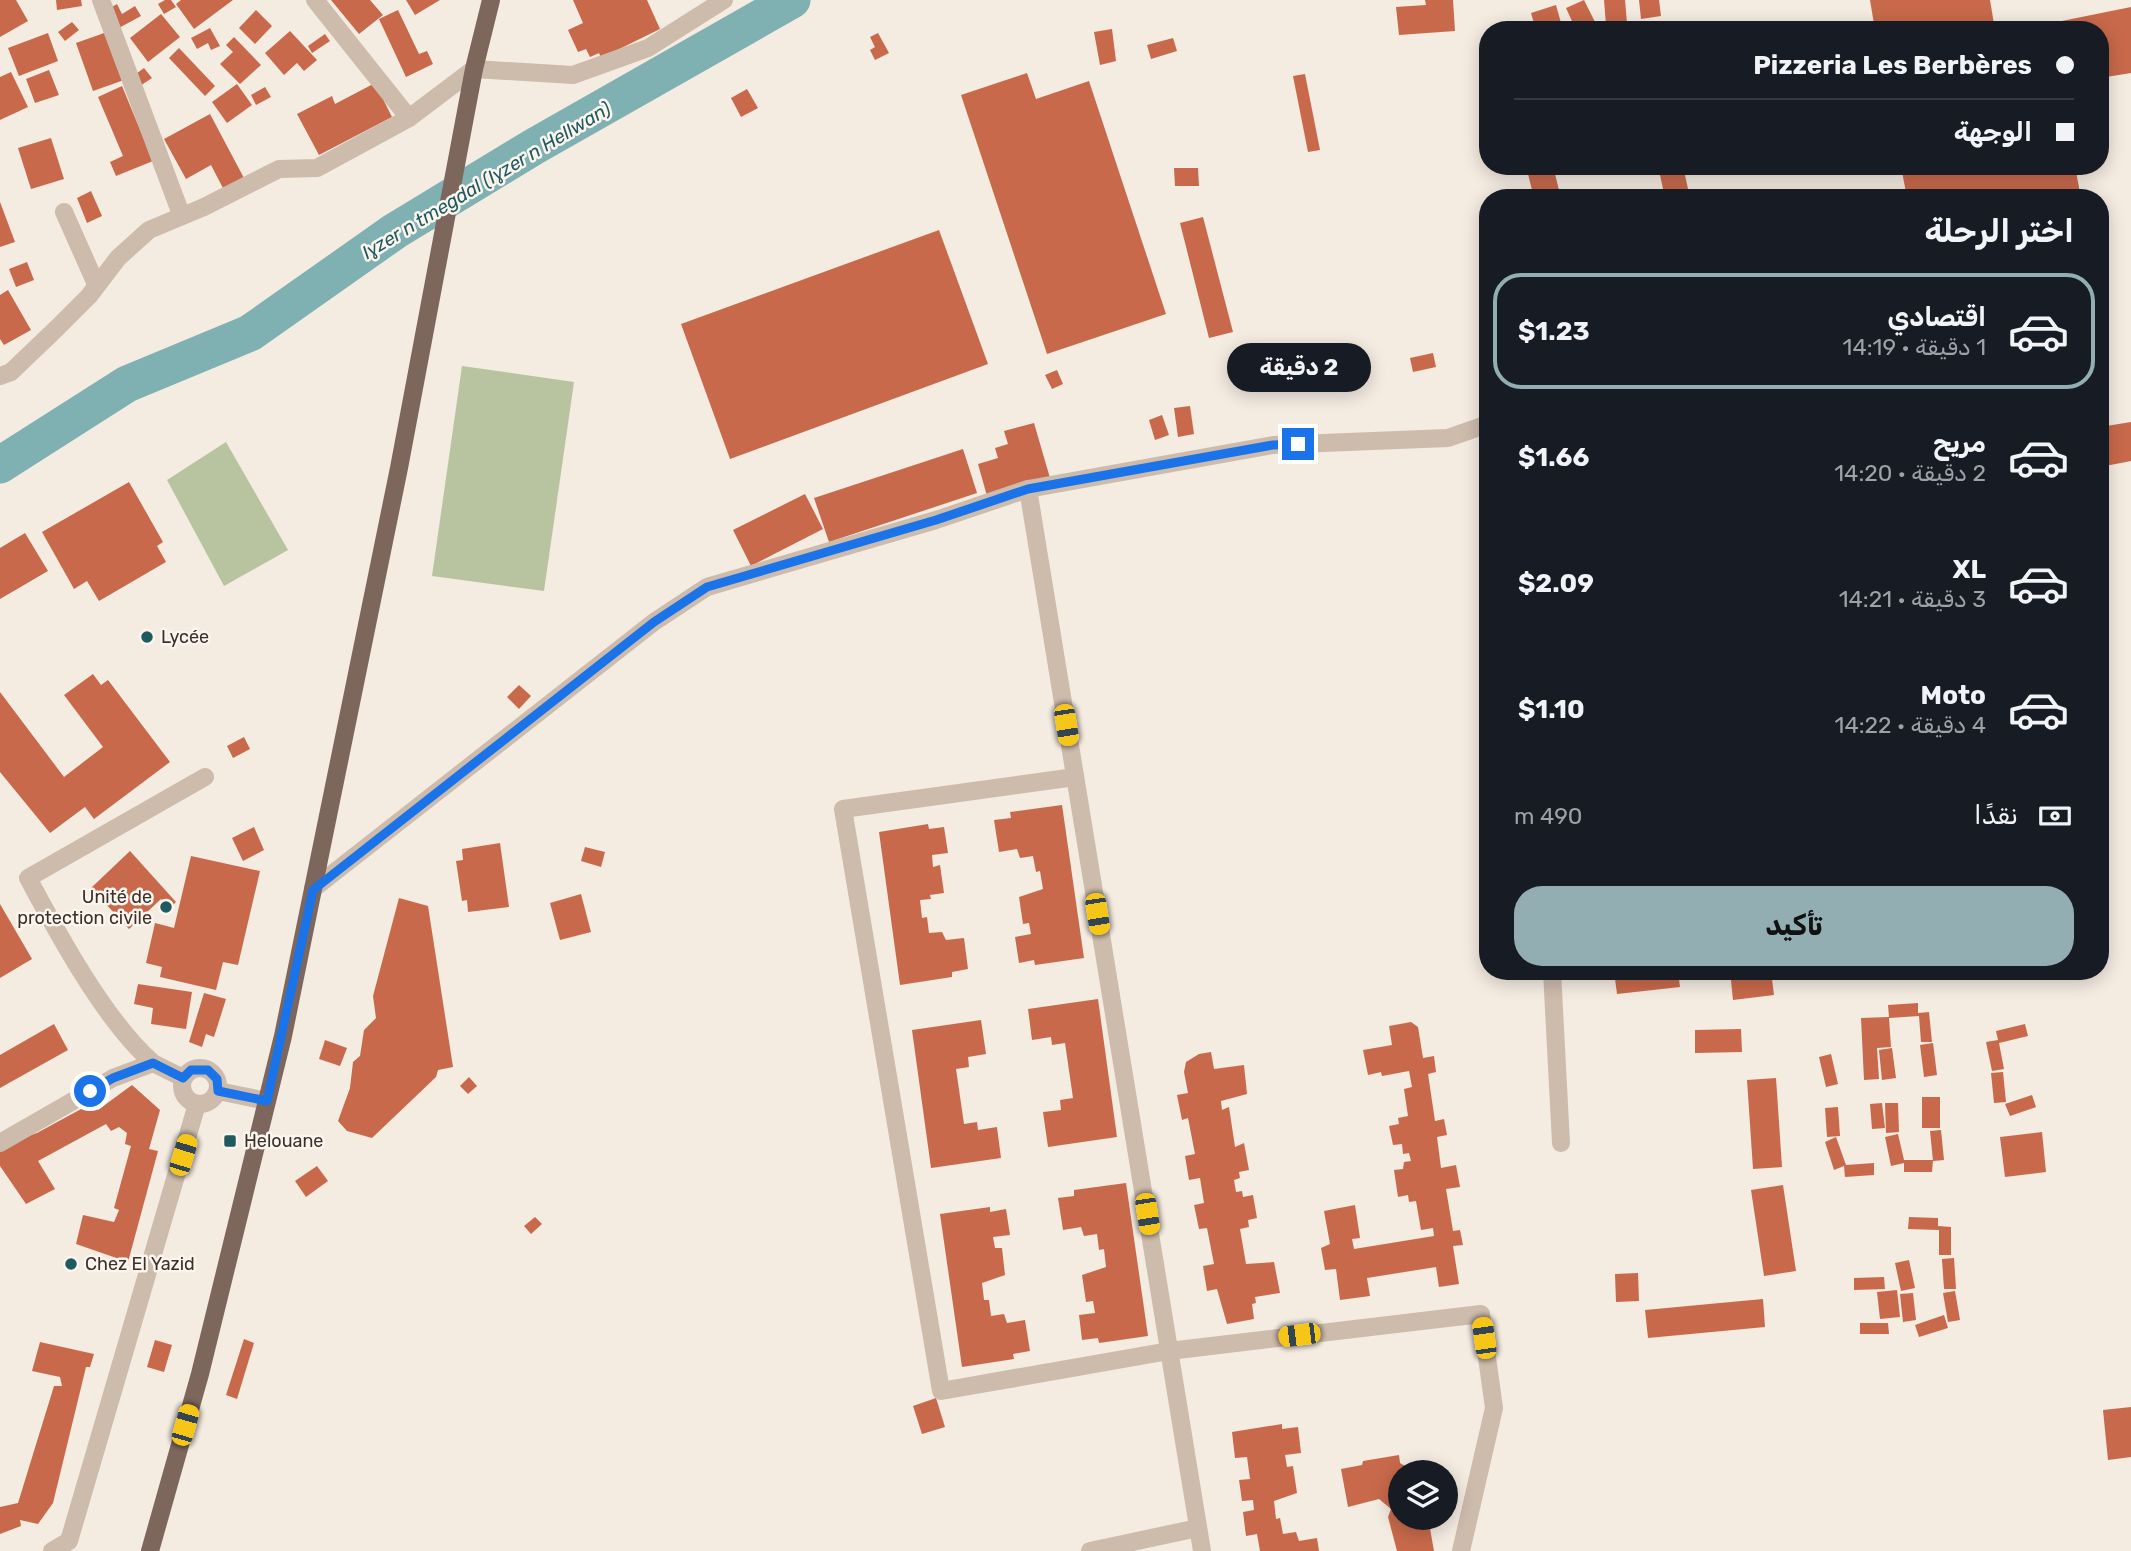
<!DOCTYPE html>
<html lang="ar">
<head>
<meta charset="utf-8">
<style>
  :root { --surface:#171b24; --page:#242831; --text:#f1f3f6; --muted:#9ea1a6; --line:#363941; --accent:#92aeb2 }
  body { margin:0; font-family:Rubik,"Noto Sans Arabic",sans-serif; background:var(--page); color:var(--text); direction:rtl; height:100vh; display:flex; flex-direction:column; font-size:26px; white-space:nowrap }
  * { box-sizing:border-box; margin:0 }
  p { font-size:23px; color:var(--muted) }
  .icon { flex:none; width:38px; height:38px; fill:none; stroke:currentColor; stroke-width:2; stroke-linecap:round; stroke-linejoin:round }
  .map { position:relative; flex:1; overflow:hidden; direction:ltr }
  .side { position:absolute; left:1479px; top:189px; width:630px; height:791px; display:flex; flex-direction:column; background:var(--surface); border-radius:28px; box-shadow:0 4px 18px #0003; direction:rtl }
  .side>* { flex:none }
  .guide { position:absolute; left:1479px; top:21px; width:630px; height:154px; border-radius:28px; box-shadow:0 4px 18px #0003; direction:rtl; display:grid; align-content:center; height:154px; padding:0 35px; background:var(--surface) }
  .tools { position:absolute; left:1388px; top:1460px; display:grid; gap:14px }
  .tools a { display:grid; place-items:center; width:70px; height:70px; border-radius:50%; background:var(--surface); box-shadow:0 4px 18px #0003; font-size:35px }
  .end { position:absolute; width:32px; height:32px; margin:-16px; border:9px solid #1a73e8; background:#fff; box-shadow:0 0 0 4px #fff }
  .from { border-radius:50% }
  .bubble { position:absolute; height:49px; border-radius:24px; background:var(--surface); box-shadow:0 4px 18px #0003; font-size:23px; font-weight:700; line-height:49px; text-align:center; direction:rtl }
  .car { position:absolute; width:21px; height:42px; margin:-21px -10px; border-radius:9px; box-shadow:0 0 5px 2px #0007; background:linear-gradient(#f5c518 24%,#345 0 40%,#f5c518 0 76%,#345 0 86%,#f5c518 0) }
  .guide b { display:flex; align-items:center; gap:24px; height:66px; font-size:26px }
  .guide b+b { border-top:2px solid var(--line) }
  .guide i { width:18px; height:18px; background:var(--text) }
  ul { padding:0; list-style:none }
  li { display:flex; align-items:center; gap:21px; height:116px; margin:0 14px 10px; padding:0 21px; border:4px solid transparent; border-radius:28px }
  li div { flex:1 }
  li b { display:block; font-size:26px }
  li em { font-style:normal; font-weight:700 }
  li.selected { border-color:var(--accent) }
  li>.icon { width:63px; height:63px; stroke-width:1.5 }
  h2 { padding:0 35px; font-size:32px; line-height:84px }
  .pay { display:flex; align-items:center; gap:18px; height:77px; padding:0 35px; font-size:26px }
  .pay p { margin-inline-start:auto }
  .cta { display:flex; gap:14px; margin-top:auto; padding:14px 35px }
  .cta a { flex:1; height:80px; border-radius:28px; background:var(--accent); color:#111; font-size:28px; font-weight:700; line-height:80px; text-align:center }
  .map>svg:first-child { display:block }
  .green { fill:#b8c4a0 }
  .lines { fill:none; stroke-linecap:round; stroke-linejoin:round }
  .river { stroke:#7fb0b2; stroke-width:37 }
  .building { fill:#c8694b }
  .street { stroke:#cdbbac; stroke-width:18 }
  .primary { stroke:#7d675c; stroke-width:18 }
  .route { stroke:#1a73e8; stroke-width:9 }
  .poi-dot { fill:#1f5a5e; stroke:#fbf5ee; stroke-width:2.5 }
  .labels { text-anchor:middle; stroke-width:5; stroke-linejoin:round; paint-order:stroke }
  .poi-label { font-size:18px; fill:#3b302b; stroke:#fbf5ee; text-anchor:start }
  .water-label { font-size:19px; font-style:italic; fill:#1f5a5e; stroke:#fbf5ee }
</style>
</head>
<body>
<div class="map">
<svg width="2131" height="1551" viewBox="0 0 2131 1551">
  <rect width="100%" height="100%" fill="#f4ebe1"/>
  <g class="green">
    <path d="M462,366L574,382L544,591L432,576Z"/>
    <path d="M226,442L288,550L224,586L167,480Z"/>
  </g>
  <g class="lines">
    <path class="river" d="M0,465L127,384L250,333L395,231L535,146L792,0"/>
  </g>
  <g class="building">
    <path d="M0,0H16L28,21L0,37Z"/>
    <path d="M56,0H81L82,6L57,10Z"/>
    <path d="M165,0H171L176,7L164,14L158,4Z"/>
    <path d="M181,0H233L194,29L176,4Z"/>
    <path d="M331,0H370L383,15L359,34Z"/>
    <path d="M406,0H440L415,15Z"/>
    <path d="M573,0H647L660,29L601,58L599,53L590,57L586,49L578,52L568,30L583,23Z"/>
    <path d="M1425,0H1453L1455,31L1399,35L1396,7L1426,5Z"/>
    <path d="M1584,0L1595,22L1576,30L1566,8Z"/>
    <path d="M1604,0H1625L1627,23L1606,25Z"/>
    <path d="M1639,0H1659L1661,16L1641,19Z"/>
    <path d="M1870,0H1990L1995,30H1875Z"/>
    <path d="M117,4L122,14L135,6L141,16L117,29L107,10Z"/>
    <path d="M1556,5L1563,30H1536L1531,13Z"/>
    <path d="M2131,7V73L2100,78V30H2017Z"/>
    <path d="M256,10L272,26L255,44L239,28Z"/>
    <path d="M398,10L419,54L427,51L433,64L406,77L379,19Z"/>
    <path d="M161,14L180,37L148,62L130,38Z"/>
    <path d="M72,22L79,30L65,41L58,32Z"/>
    <path d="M210,28L220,46L211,50L208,43L197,49L191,38Z"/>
    <path d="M1112,29L1116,61L1100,65L1094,32Z"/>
    <path d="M290,31L317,60L304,71L297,63L284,75L265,53Z"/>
    <path d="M107,32L124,80L93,91L76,43Z"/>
    <path d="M48,33L58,61L19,76L8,48Z"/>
    <path d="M878,33L889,53L875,60L870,50L875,47L870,37Z"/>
    <path d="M325,34L330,41L312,53L308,46Z"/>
    <path d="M234,37L261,65L240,84L220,64L233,52L226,45Z"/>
    <path d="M1173,38L1177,51L1151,59L1147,45Z"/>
    <path d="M179,48L215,86L205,96L169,58Z"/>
    <path d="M144,68L152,78L140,86L133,76Z"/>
    <path d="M49,70L59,95L35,103L26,79Z"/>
    <path d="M11,72L28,107L0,120V77Z"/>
    <path d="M1027,73L1036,99L1089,81L1166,314L1047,354L961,95Z"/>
    <path d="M1305,74L1320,150L1308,152L1293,76Z"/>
    <path d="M375,83L392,117L319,155L297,114L332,96L335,104Z"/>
    <path d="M237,84L252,105L227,123L212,102Z"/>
    <path d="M122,86L153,161L116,176L110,162L123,156L98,97Z"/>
    <path d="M265,87L271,97L256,105L251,95Z"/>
    <path d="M747,89L758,108L741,117L731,98Z"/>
    <path d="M210,114L245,180L224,190L211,165L186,179L164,139Z"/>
    <path d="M51,138L64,179L31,189L18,148Z"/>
    <path d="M1526,166H1553L1561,198H1534Z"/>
    <path d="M1658,166H1683L1690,198H1665Z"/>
    <path d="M1901,166H2075L2081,198H1907Z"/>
    <path d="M1174,168H1198L1199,186H1175Z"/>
    <path d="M91,191L102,216L87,223L77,198Z"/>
    <path d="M0,202L15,242L0,247Z"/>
    <path d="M1203,217L1233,332L1209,338L1180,223Z"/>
    <path d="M939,230L988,364L730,459L681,324Z"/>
    <path d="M27,262L34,280L16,287L9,269Z"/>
    <path d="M8,290L31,330L4,345L0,339V295Z"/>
    <path d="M1433,353L1436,367L1413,372L1410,358Z"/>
    <path d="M1057,370L1063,384L1052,389L1045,375Z"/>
    <path d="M1190,406L1194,434L1178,437L1174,408Z"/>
    <path d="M1162,415L1169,435L1155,440L1149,420Z"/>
    <path d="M2131,422V461L2100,467V427Z"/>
    <path d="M1034,423L1050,478L987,496L978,464L998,458L995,448L1008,444L1004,431Z"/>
    <path d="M963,449L977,493L829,542L814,498Z"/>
    <path d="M129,482L163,542L157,546L166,562L99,601L87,581L74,589L42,532Z"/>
    <path d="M805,494L823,529L751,566L733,530Z"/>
    <path d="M25,533L48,571L0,599V548Z"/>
    <path d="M93,674L101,685L108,680L170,762L94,819L85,807L50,833L0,772V692L64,777L103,747L64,695Z"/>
    <path d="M519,685L531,696L519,709L507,697Z"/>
    <path d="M244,737L250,749L233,758L227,746Z"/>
    <path d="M1062,805L1084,958L1035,965L1034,960L1019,963L1015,937L1031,934L1029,923L1023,924L1019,897L1043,889L1040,871L1036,872L1033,856L1020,858L1017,849L999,852L994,820L1011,818L1010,812Z"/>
    <path d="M928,824L929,829L944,827L948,853L932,855L933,867L940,865L944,893L930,895L931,899L920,900L922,918L927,917L929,933L942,932L946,940L964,938L968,969L952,972V977L900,985L879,832Z"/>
    <path d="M254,827L264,850L243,861L232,838Z"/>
    <path d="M500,843L509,907L468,912L467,900L462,901L456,861L463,860L462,849Z"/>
    <path d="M585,847L605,852L601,867L581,861Z"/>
    <path d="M130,851L176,902L170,908L161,899L129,929L91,888Z"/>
    <path d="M191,856L260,871L238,965L223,962L216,990L160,977L162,967L146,963L155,923L174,928Z"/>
    <path d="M581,894L591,932L560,940L550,903Z"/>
    <path d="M399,898L428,906L453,1067L438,1070L436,1077L372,1138L347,1131L338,1121L350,1088L353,1062L360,1056L364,1030L376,1018L373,996Z"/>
    <path d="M0,904L32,959L0,978Z"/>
    <path d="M1614,971H1678L1680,987L1617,994Z"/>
    <path d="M1730,971H1771L1774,995L1733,1000Z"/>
    <path d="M138,984L192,992L186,1029L151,1024L153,1008L134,1004Z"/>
    <path d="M204,993L226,999L214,1037L206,1034L202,1047L189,1042Z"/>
    <path d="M1098,999L1117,1137L1048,1147L1043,1112L1061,1110L1060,1100L1073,1098L1065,1043L1052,1045L1051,1037L1032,1040L1028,1009Z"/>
    <path d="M1918,1003V1013L1929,1012L1932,1042H1921L1919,1016L1889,1018L1891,1047L1877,1048L1879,1079L1864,1080L1861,1018L1889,1017L1888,1005Z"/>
    <path d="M981,1020L986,1054L968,1057L969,1067L956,1069L964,1124L977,1122L978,1130L997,1127L1001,1158L931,1168L912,1030Z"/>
    <path d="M1411,1022L1418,1027L1423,1058L1434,1056L1436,1072L1428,1074L1435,1121L1444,1119L1447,1135L1437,1137L1441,1168L1456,1165L1460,1187L1446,1189L1453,1231L1460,1230L1463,1245L1453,1246L1459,1284L1439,1287L1436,1267L1367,1278L1370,1296L1340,1300L1336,1269L1325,1270L1321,1248L1330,1244L1324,1211L1355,1205L1360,1238L1352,1239L1354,1249L1434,1236L1433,1228L1421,1230L1416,1201L1409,1202L1408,1195L1398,1197L1394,1170L1403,1169L1404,1162L1411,1161L1409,1153L1403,1154L1402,1144L1393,1145L1389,1126L1399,1124L1398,1118L1408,1116L1404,1089L1412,1087L1409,1071L1382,1076L1381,1072L1368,1075L1363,1050L1392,1045L1389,1026Z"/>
    <path d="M54,1024L68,1050L0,1088V1055Z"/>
    <path d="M2025,1024L2028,1036L1999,1043L2004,1069L1992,1071L1986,1042L1998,1040L1996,1031Z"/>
    <path d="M1741,1029L1742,1052L1695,1053V1030Z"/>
    <path d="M325,1040L347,1048L340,1066L319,1059Z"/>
    <path d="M1933,1043L1937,1075L1924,1077L1920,1045Z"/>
    <path d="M1892,1048L1896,1078L1882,1080L1879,1050Z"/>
    <path d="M1211,1052L1214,1069L1244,1065L1247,1094L1221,1101L1222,1110L1229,1107L1235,1147L1244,1143L1249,1170L1239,1172L1240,1178L1234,1180L1236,1192L1242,1191L1243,1197L1253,1195L1257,1218L1248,1220L1249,1227L1240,1229L1246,1264L1274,1262L1280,1293L1255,1297L1256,1303L1252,1304L1254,1319L1227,1324L1217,1289L1207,1291L1203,1266L1214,1264L1207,1228L1199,1229L1194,1205L1204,1203L1200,1178L1189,1180L1185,1156L1195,1154L1188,1118L1182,1120L1177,1095L1188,1093L1184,1072L1186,1062L1199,1054Z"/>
    <path d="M1831,1054L1838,1084L1826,1087L1819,1057Z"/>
    <path d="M2003,1072L2006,1102L1994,1103L1991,1073Z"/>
    <path d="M469,1077L477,1086L468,1094L460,1086Z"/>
    <path d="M1776,1078L1782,1167L1753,1169L1747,1080Z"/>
    <path d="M132,1085L160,1110L149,1149L158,1151L128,1262L76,1244L83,1215L114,1222L119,1210L114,1208L131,1146L125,1144L127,1133L119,1127L111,1131L106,1124L38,1161L55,1189L26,1204L0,1166V1151L5,1144L37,1133L94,1102L98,1110Z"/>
    <path d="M2032,1095L2036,1107L2010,1116L2005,1104Z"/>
    <rect x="1922" y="1097" width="18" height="31"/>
    <path d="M1882,1103L1885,1128L1872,1129L1870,1104Z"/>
    <path d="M1885,1103H1898L1899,1132L1886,1133Z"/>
    <path d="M1838,1107L1840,1136L1827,1137L1825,1108Z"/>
    <path d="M1941,1130L1944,1160L1933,1161L1930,1131Z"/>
    <path d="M2042,1132L2046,1172L2005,1177L2000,1137Z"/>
    <path d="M1898,1134L1904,1160H1933L1932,1172H1904V1163L1891,1166L1885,1137Z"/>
    <path d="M1836,1137L1846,1165L1874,1163V1175L1845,1177L1844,1166L1834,1170L1825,1142Z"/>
    <path d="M317,1166L328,1181L306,1197L295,1181Z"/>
    <path d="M1126,1183L1148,1336L1099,1343L1098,1338L1082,1340L1079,1315L1095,1313L1093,1301L1086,1302L1082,1275L1106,1267L1104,1249L1099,1250L1097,1234L1084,1236L1081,1227L1063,1230L1058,1198L1074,1196V1190Z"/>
    <path d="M1783,1185L1796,1271L1764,1276L1751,1190Z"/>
    <path d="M990,1207V1212L1006,1209L1010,1235L993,1237L995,1248H1002L1005,1275L982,1283L984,1300H989L991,1316L1004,1314L1007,1323L1025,1320L1030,1351L1013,1354L1014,1359L962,1367L940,1214Z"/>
    <path d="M535,1217L542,1224L531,1234L524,1226Z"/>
    <path d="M1909,1217L1938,1218V1226L1951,1227V1255H1939V1230L1908,1229Z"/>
    <path d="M1954,1258L1956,1289H1944L1942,1259Z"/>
    <path d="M1909,1260L1915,1288L1901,1291L1895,1263Z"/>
    <path d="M1638,1273L1639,1301L1616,1302L1615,1274Z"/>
    <path d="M1884,1277L1885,1289L1854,1290V1278Z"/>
    <path d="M1897,1290L1900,1317L1880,1319L1877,1292Z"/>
    <path d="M1955,1291L1960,1320L1948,1322L1943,1293Z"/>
    <path d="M1913,1293L1916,1320L1903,1322L1900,1294Z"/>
    <path d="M1763,1299L1765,1327L1648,1338L1645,1310Z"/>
    <path d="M1944,1315L1948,1328L1919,1337L1915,1325Z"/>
    <path d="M1860,1323H1888L1889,1334H1860Z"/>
    <path d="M244,1339L254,1343L237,1399L226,1395Z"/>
    <path d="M155,1340L172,1345L164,1372L147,1367Z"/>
    <path d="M40,1342L94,1354L90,1367H86L53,1503L38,1524L20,1520L21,1526L0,1534V1507L18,1503L54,1386H62L60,1377L32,1371Z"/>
    <path d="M936,1398L945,1427L922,1434L913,1406Z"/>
    <path d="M2131,1407V1457L2108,1460L2103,1410Z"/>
    <path d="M1282,1424V1429L1298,1427L1301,1453L1285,1455L1287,1467L1293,1466L1297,1493L1274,1501L1276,1519L1280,1518L1283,1534L1296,1532L1299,1541L1317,1538L1319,1551H1260L1257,1534L1246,1536L1243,1512L1254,1510L1253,1500L1242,1501L1239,1480L1250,1479L1247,1457L1235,1458L1232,1432Z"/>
    <path d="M1399,1455L1400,1463L1415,1472H1400V1517H1428L1434,1551H1397L1388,1517L1391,1509L1379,1499L1348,1507L1341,1469L1362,1465L1363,1461Z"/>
  </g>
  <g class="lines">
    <g class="street">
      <path d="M101,0L181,214"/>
      <path d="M315,0L409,118"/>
      <path d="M64,212L96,284"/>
      <path d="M0,376L11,372L57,328L89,296L118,258L149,230L204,207L279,169L317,168L409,118L474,69L573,75L648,48L724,0"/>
      <path d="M1028,489L1202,1551"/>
      <path d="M1075,777L843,809L941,1391L1169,1351L1481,1314L1494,1408L1461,1551"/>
      <path d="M313,889L654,622L707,587L936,520L1028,489L1273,445L1448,438L1488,424"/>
      <path d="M1552,971L1561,1143"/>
      <path d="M153,1063C105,1021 58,934 28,878L205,777"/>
      <circle cx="200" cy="1086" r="18"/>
      <path d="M218,1091L267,1101"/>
      <path d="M0,1143L113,1078L153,1063L183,1078"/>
      <path d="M52,1551L69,1541L197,1104"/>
      <path d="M1090,1551L1198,1528"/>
    </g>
    <path class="primary" d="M150,1551L200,1374L283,1036L399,468L474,69L491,0"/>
  </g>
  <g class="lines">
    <path class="route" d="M90,1091L113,1078L153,1063L183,1078L191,1070H208L217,1079L218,1091L267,1101L313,890L654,622L707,587L936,520L1028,489L1273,445L1298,444"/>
  </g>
  <g class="poi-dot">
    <circle cx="147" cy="637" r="7"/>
    <circle cx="166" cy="907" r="7"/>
    <rect x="223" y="1134" width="14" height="14" rx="3.5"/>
    <circle cx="71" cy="1264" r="7"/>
  </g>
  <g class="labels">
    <g class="poi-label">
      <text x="161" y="643">Lycée</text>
      <text x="152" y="903" text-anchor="end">Unité de<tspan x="152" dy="21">protection civile</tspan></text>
      <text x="244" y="1147">Helouane</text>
      <text x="85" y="1270">Chez El Yazid</text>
    </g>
    <g class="water-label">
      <text transform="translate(486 180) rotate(-31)" y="7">Iɣzer n tmegdal (Iɣzer n Hellwan)</text>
    </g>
  </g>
</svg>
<div class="tools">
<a><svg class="icon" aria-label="layers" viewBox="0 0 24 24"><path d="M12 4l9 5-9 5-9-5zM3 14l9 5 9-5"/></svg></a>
</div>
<i class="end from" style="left:90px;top:1091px"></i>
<i class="end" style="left:1298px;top:444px"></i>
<div class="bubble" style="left:1227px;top:343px;width:144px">2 دقيقة</div>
<i class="car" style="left:1066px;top:725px;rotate:171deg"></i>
<i class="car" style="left:1097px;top:914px;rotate:171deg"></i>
<i class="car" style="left:183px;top:1155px;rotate:17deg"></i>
<i class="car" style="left:1147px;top:1214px;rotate:171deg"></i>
<i class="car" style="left:1299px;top:1335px;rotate:263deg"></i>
<i class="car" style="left:1484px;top:1338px;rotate:352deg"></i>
<i class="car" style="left:185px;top:1425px;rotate:16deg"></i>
<div class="guide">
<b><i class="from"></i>Pizzeria Les Berbères</b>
<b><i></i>الوجهة</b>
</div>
<section class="side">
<h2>اختر الرحلة</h2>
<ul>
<li class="selected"><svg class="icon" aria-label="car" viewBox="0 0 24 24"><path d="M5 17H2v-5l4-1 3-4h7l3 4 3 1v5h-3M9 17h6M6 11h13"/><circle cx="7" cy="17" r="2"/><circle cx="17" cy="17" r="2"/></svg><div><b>اقتصادي</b><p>1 دقيقة · 14:19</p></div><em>$1.23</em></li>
<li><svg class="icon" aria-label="car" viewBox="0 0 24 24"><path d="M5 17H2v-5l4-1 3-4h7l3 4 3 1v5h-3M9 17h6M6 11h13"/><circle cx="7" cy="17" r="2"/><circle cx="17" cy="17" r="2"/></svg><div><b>مريح</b><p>2 دقيقة · 14:20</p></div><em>$1.66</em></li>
<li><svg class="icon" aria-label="car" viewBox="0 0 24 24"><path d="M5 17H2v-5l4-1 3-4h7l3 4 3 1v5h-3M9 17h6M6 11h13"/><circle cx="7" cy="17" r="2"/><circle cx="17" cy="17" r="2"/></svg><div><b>XL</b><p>3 دقيقة · 14:21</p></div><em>$2.09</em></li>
<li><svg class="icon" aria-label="car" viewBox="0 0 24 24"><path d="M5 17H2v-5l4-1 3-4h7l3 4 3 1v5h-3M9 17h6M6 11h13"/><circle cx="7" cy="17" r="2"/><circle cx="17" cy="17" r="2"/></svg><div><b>Moto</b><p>4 دقيقة · 14:22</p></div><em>$1.10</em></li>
</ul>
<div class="pay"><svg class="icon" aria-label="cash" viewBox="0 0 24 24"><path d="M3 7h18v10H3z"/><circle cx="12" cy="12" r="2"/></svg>نقدًا<p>490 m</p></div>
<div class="cta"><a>تأكيد</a></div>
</section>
</div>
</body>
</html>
